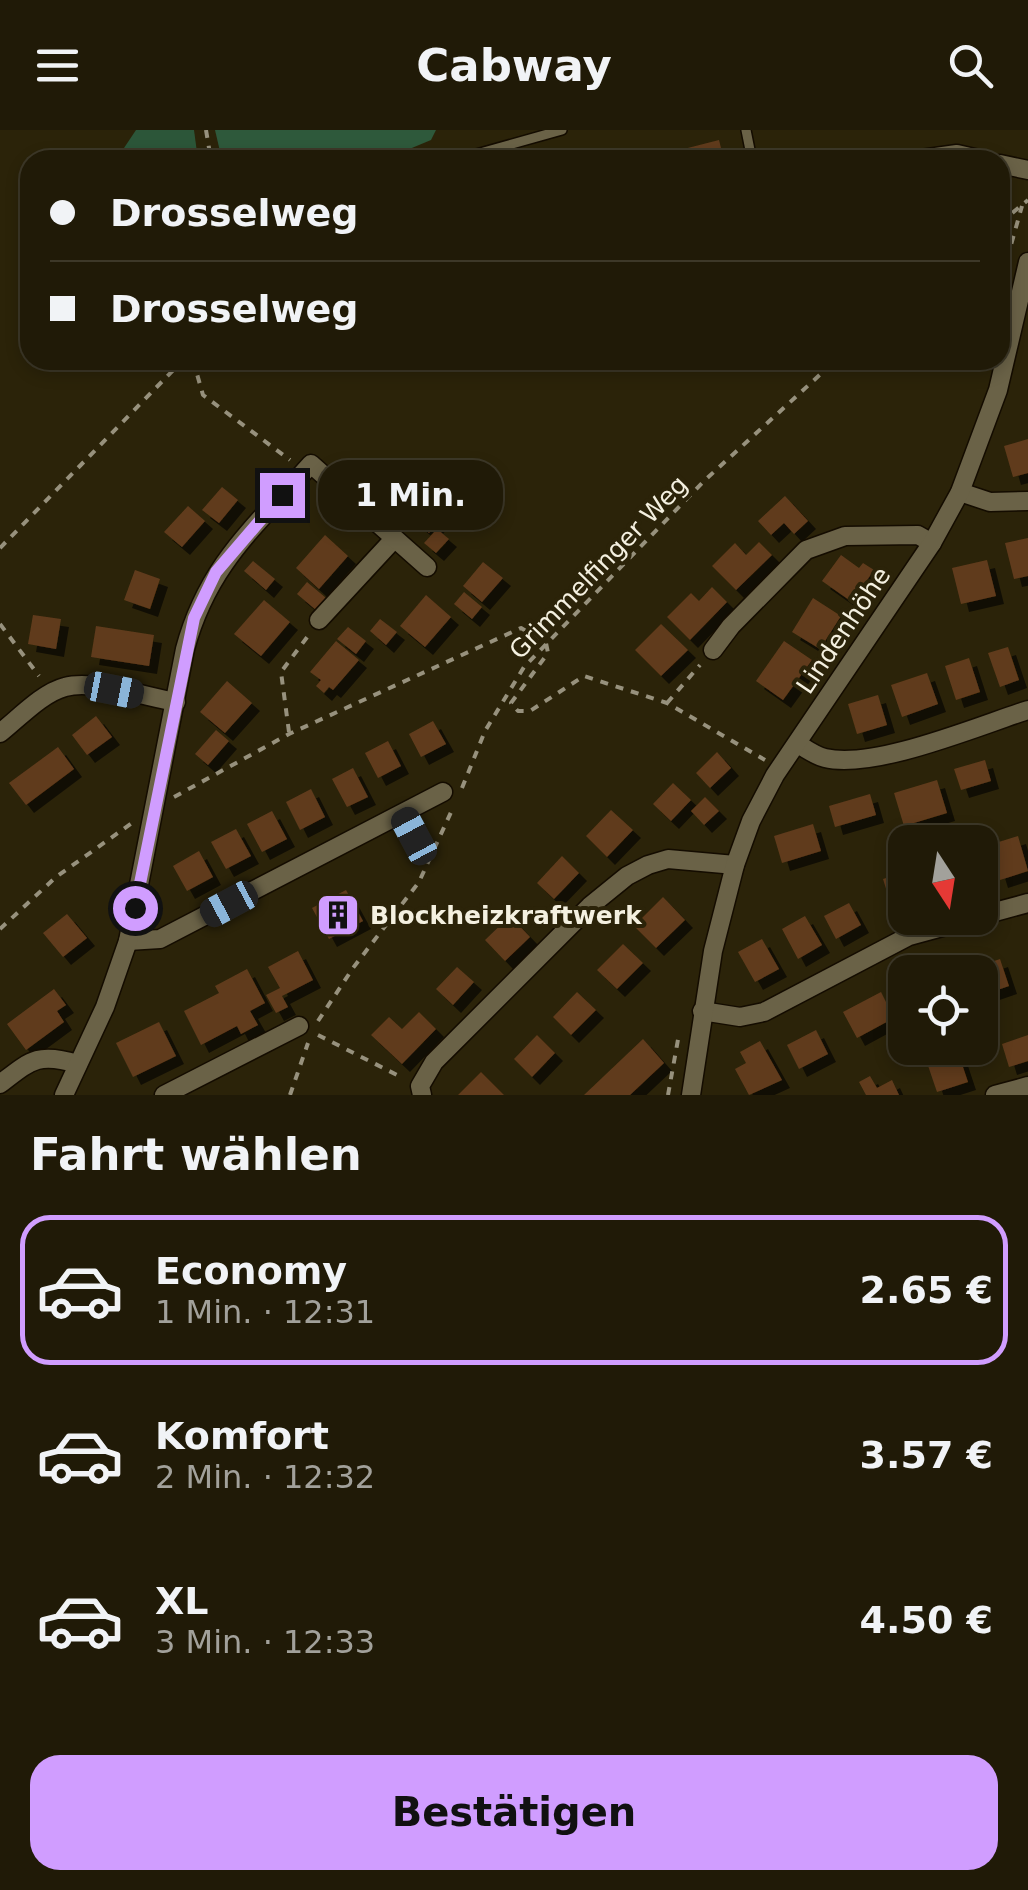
<!DOCTYPE html>
<html lang="de">
<head>
<meta charset="utf-8">
<style>
  :root { --surface:#201a07; --page:#2d2715; --text:#f1f3f6; --muted:#a2a19b; --line:#3d3828; --accent:#d09dff }
  body { margin:0; font-family:"DejaVu Sans",sans-serif; background:var(--page); color:var(--text); height:100vh; display:flex; flex-direction:column; font-size:38px; white-space:nowrap }
  * { box-sizing:border-box; margin:0 }
  p { font-size:32px; color:var(--muted) }
  .icon { flex:none; width:55px; height:55px; fill:none; stroke:currentColor; stroke-width:2; stroke-linecap:round; stroke-linejoin:round }
  .map { position:relative; height:965px; overflow:hidden }
  .sheet { display:flex; flex-direction:column; background:var(--surface); flex:1 }
  .sheet>* { flex:none }
  .hud { position:absolute; left:20px; top:20px; width:990px; height:220px; border-radius:30px; box-shadow:0 5px 15px #0003,0 0 0 2px var(--line); display:grid; align-content:center; height:220px; padding:0 30px; background:var(--surface) }
  .needle { width:65px; rotate:168deg }
  .controls { position:absolute; left:888px; top:695px; display:grid; gap:20px }
  .controls a { display:grid; place-items:center; width:110px; height:110px; border-radius:20px; background:var(--surface); box-shadow:0 5px 15px #0003,0 0 0 2px var(--line); font-size:50px }
  .end { position:absolute; width:45px; height:45px; margin:-22px; border:12px solid #d09dff; background:#111; box-shadow:0 0 0 5px #111 }
  .from { border-radius:50% }
  .bubble { position:absolute; height:70px; border-radius:30px; background:var(--surface); box-shadow:0 5px 15px #0003,0 0 0 2px var(--line); font-size:32px; font-weight:700; line-height:70px; text-align:center }
  .car { position:absolute; width:30px; height:60px; margin:-30px -15px; border-radius:12px; box-shadow:0 0 8px 2px #0007; background:linear-gradient(#222 24%,#8ab4d8 0 40%,#222 0 76%,#8ab4d8 0 86%,#222 0) }
  .hud b { display:flex; align-items:center; gap:35px; height:95px; font-size:38px }
  .hud b+b { border-top:2px solid var(--line) }
  .hud i { width:25px; height:25px; background:var(--text) }
  ul { padding:0; list-style:none }
  li { display:flex; align-items:center; gap:30px; height:150px; margin:0 20px 15px; padding:0 10px; border:5px solid transparent; border-radius:30px }
  li div { flex:1 }
  li b { display:block; font-size:38px }
  li em { font-style:normal; font-weight:700 }
  li.on { border-color:var(--accent) }
  li>.icon { width:90px; height:90px; stroke-width:1.5 }
  h2 { padding:0 30px; font-size:45px; line-height:120px }
  .primary-button { display:flex; gap:20px; margin-top:auto; padding:20px 30px }
  .primary-button a { flex:1; height:115px; border-radius:30px; background:var(--accent); color:#111; font-size:40px; font-weight:700; line-height:115px; text-align:center }
  header { display:flex; justify-content:space-between; align-items:center; height:130px; padding:0 30px; background:var(--surface); font-size:45px; font-weight:700 }
  .map>svg:first-child { display:block }
  .green { fill:#2c5639 }
  .forest { fill:#2e593b }
  .building { fill:#603b1c; filter:url(#shadow) }
  .lines { fill:none; stroke-linecap:round; stroke-linejoin:round }
  .service-casing { stroke:#140c00; stroke-width:12 }
  .minor-casing { stroke:#140c00; stroke-width:21 }
  .path { stroke:#97917d; stroke-width:4; stroke-dasharray:8 8; stroke-linecap:butt }
  .service { stroke:#6a6247; stroke-width:9 }
  .minor { stroke:#6a6247; stroke-width:18 }
  .route { stroke:#d09dff; stroke-width:12 }
  .labels { text-anchor:middle; stroke-width:8; stroke-linejoin:round; paint-order:stroke }
  .street-label { font-size:25px; fill:#f4f0e0; stroke:#2b2309 }
  .poi-label { font-size:25px; font-weight:bold; fill:#f4f0e0; stroke:#2b2309; text-anchor:start }
</style>
</head>
<body>
<header><svg class="icon" aria-label="menu" viewBox="0 0 24 24"><path d="M4 6h16M4 12h16M4 18h16"/></svg>Cabway<svg class="icon" aria-label="search" viewBox="0 0 24 24"><circle cx="10" cy="10" r="6"/><path d="M15 15l6 6"/></svg></header>
<div class="map">
<svg width="1028" height="965" viewBox="0 0 1028 965">
  <defs>
    <filter id="shadow"><feDropShadow dx="8" dy="8" stdDeviation="0" flood-color="#0009"/></filter>
  </defs>
  <rect width="100%" height="100%" fill="#2b2309"/>
  <path class="green" d="M136,0H194L198,30H116Z"/>
  <path class="forest" d="M215,0H436L431,10L383,30H222Z"/>
  <g class="building">
    <path d="M719,10L724,30H682L680,20Z"/>
    <path d="M1028,309V343L1013,347L1004,316Z"/>
    <path d="M222,357L238,370L219,393L202,380Z"/>
    <path d="M420,361L446,383L429,403L403,381Z"/>
    <path d="M785,366L808,391L794,404L784,393L771,405L758,391Z"/>
    <path d="M188,376L205,391L182,417L164,402Z"/>
    <path d="M437,399L449,409L436,423L424,413Z"/>
    <path d="M325,405L348,426L319,459L296,438Z"/>
    <path d="M1028,408V446L1014,449L1005,413Z"/>
    <path d="M759,412L772,425L736,460L712,436L735,413L746,425Z"/>
    <path d="M841,425L859,438L863,433L874,440L852,472L822,451Z"/>
    <path d="M987,430L996,466L961,474L952,438Z"/>
    <path d="M253,431L275,449L266,460L244,441Z"/>
    <path d="M483,432L503,448L482,472L463,456Z"/>
    <path d="M135,440L160,449L150,479L124,470Z"/>
    <path d="M307,452L326,468L316,480L297,464Z"/>
    <path d="M712,457L727,472L690,510L667,487L691,463L699,471Z"/>
    <path d="M464,462L482,477L472,489L454,474Z"/>
    <path d="M426,465L451,487L425,517L400,496Z"/>
    <path d="M813,468L841,486L820,519L792,502Z"/>
    <path d="M264,470L290,492L261,526L234,504Z"/>
    <path d="M33,485L61,489L56,519L28,514Z"/>
    <path d="M380,489L397,502L386,515L370,501Z"/>
    <path d="M661,494L688,520L661,546L635,520Z"/>
    <path d="M96,496L154,505L149,536L91,527Z"/>
    <path d="M348,497L366,511L356,524L337,509Z"/>
    <path d="M336,511L359,530L333,560L329,557L324,563L316,556L321,550L310,542Z"/>
    <path d="M784,511L812,530L783,570L756,551Z"/>
    <path d="M1008,517L1019,550L1000,557L988,523Z"/>
    <path d="M969,528L980,562L956,570L945,536Z"/>
    <path d="M927,543L938,574L902,587L891,555Z"/>
    <path d="M227,551L252,573L225,603L200,582Z"/>
    <path d="M878,565L887,595L857,604L848,574Z"/>
    <path d="M96,586L112,607L87,625L72,605Z"/>
    <path d="M433,591L446,614L421,627L409,604Z"/>
    <path d="M216,600L229,611L208,635L195,624Z"/>
    <path d="M388,611L401,636L378,648L365,623Z"/>
    <path d="M58,617L74,639L26,675L9,653Z"/>
    <path d="M717,622L731,638L710,658L696,643Z"/>
    <path d="M985,630L991,651L961,660L954,639Z"/>
    <path d="M353,638L368,667L347,677L332,649Z"/>
    <path d="M937,650L947,683L904,696L894,663Z"/>
    <path d="M673,653L691,670L671,691L653,674Z"/>
    <path d="M311,659L325,687L300,700L286,672Z"/>
    <path d="M870,664L876,685L835,697L829,676Z"/>
    <path d="M705,667L719,681L704,695L691,681Z"/>
    <path d="M611,680L633,700L607,727L586,706Z"/>
    <path d="M272,681L287,709L262,722L247,694Z"/>
    <path d="M813,694L821,721L782,733L774,706Z"/>
    <path d="M236,699L251,726L226,739L211,712Z"/>
    <path d="M1018,706L1028,741L1000,750L989,715Z"/>
    <path d="M199,721L213,747L187,761L173,736Z"/>
    <path d="M562,726L579,743L554,769L537,753Z"/>
    <path d="M905,742V777L893,781L883,749Z"/>
    <path d="M346,760L363,791L329,809L312,778Z"/>
    <path d="M663,767L685,790L656,818L634,796Z"/>
    <path d="M849,773L861,795L836,809L824,786Z"/>
    <path d="M67,784L87,808L63,827L43,803Z"/>
    <path d="M510,786L530,807L505,831L485,810Z"/>
    <path d="M805,786L822,815L798,829L782,799Z"/>
    <path d="M762,809L779,839L755,852L738,822Z"/>
    <path d="M623,814L643,833L617,859L597,840Z"/>
    <path d="M298,821L313,850L282,866L288,877L276,883L266,865L280,858L268,837Z"/>
    <path d="M1000,829L1009,856L980,866V842H962Z"/>
    <path d="M457,837L474,852L453,875L436,859Z"/>
    <path d="M247,839L265,873L250,881L258,895L241,904L237,896L201,915L184,881L219,863L215,856Z"/>
    <path d="M54,859L66,875L57,881L64,892L26,920L7,894Z"/>
    <path d="M577,862L596,880L571,905L553,887Z"/>
    <path d="M881,862L894,888L857,908L843,882Z"/>
    <path d="M419,882L436,899L402,934L371,905L389,887L402,899Z"/>
    <path d="M159,892L176,926L133,947L116,913Z"/>
    <path d="M816,900L828,924L799,939L787,915Z"/>
    <path d="M537,905L555,923L532,947L514,929Z"/>
    <path d="M1028,905V931L1009,937L1002,914Z"/>
    <path d="M643,909L664,933L630,965H584Z"/>
    <path d="M760,911L782,950L749,965L735,939L746,933L740,922Z"/>
    <path d="M922,918H969L970,922L959,925L968,952L937,962Z"/>
    <path d="M481,942L504,965H458Z"/>
    <path d="M870,946L877,958L892,950L899,965H866L859,952Z"/>
  </g>
  <g class="lines">
    <g class="service-casing">
      <g id="service">
        <path d="M746,0L752,30"/>
        <path d="M455,30L562,0"/>
      </g>
    </g>
    <g class="minor-casing">
      <g id="minor">
        <path d="M914,30L957,24L983,30"/>
        <path d="M1000,34L1028,40"/>
        <path d="M960,362L990,372L1028,371"/>
        <path d="M319,490L394,409"/>
        <path d="M713,520L731,496L806,420L845,406L918,405L932,413"/>
        <path d="M0,603C19,588 42,563 65,557C93,549 146,567 176,572"/>
        <path d="M798,614C806,619 816,626 825,628C874,640 978,596 1028,580"/>
        <path d="M403,684L414,706"/>
        <path d="M980,786L1028,773"/>
        <path d="M128,811L160,809L443,662"/>
        <path d="M702,881L740,887L764,882L909,806L975,788"/>
        <path d="M0,954C31,930 38,922 78,934"/>
        <path d="M64,965L105,877L128,811L185,519C208,434 255,397 311,334L427,437"/>
        <path d="M164,965L299,896"/>
        <path d="M422,965L420,956L434,932L590,776L627,746L648,735L668,729L735,735"/>
        <path d="M691,965L713,821L735,735L751,691L775,645L932,413L960,362L998,260L1028,132"/>
        <path d="M995,965L1028,956"/>
      </g>
    </g>
    <g class="path">
      <path d="M206,0L211,30"/>
      <path d="M1000,93L1028,70"/>
      <path d="M1007,129L1022,76"/>
      <path d="M193,230L203,265L290,330"/>
      <path d="M0,418L183,230"/>
      <path d="M0,494L39,546"/>
      <path d="M667,573L700,535"/>
      <path d="M289,602L281,542L308,506"/>
      <path d="M462,658L485,601L524,537L704,351L836,230"/>
      <path d="M174,667L289,604L521,498L546,513L548,523L511,573L518,581H530L584,546L667,573L765,630"/>
      <path d="M0,799L56,747L132,693"/>
      <path d="M318,891L353,838L419,752L452,680"/>
      <path d="M318,905L403,948"/>
      <path d="M290,965L308,913"/>
      <path d="M668,965L679,904"/>
    </g>
    <use href="#service" class="service"/>
    <use href="#minor" class="minor"/>
  </g>
  <g class="lines">
    <path class="route" d="M135,778L194,488L216,442L282,365"/>
  </g>
  <defs>
    <g id="building-square" transform="scale(2.25)"><rect x="-9" y="-9" width="18" height="18" rx="4" fill="#d09dff" stroke="#2b2309"/><path d="M-4-6H4V6H1V3H-1V6H-4ZM-2.5-4.3h1.7v1.8h-1.7ZM.8-4.3h1.7v1.8H.8ZM-2.5-1h1.7V.8h-1.7ZM.8-1h1.7V.8H.8Z" fill="#111"/></g>
  </defs>
  <g fill-rule="evenodd">
    <use href="#building-square" x="338" y="785"/>
  </g>
  <g class="labels">
    <g class="street-label">
      <text transform="translate(598 437) rotate(-46)" y="9">Grimmelfinger Weg</text>
      <text transform="translate(843 500) rotate(-56)" y="9">Lindenhöhe</text>
    </g>
    <g class="poi-label">
      <text x="370" y="794">Blockheizkraftwerk</text>
    </g>
  </g>
</svg>
<div class="controls">
<a><svg class="needle" viewBox="-14 -14 28 28"><path d="M0-13l5 13h-10z" fill="#e53935"/><path d="M0 13l5-13h-10z" fill="#a2a19b"/></svg></a>
<a><svg class="icon" aria-label="locate" viewBox="0 0 24 24"><circle cx="12" cy="12" r="6"/><path d="M12 2v4M12 18v4M2 12h4M18 12h4"/></svg></a>
</div>
<i class="end from" style="left:135px;top:778px"></i>
<i class="end" style="left:282px;top:365px"></i>
<div class="bubble" style="left:318px;top:330px;width:185px">1 Min.</div>
<i class="car" style="left:114px;top:560px;rotate:101deg"></i>
<i class="car" style="left:414px;top:706px;rotate:332deg"></i>
<i class="car" style="left:229px;top:774px;rotate:242deg"></i>
<div class="hud">
<b><i class="from"></i>Drosselweg</b>
<b><i></i>Drosselweg</b>
</div>
</div>
<section class="sheet">
<h2>Fahrt wählen</h2>
<ul>
<li class="on"><svg class="icon" aria-label="car" viewBox="0 0 24 24"><path d="M5 17H2v-5l4-1 3-4h7l3 4 3 1v5h-3M9 17h6M6 11h13"/><circle cx="7" cy="17" r="2"/><circle cx="17" cy="17" r="2"/></svg><div><b>Economy</b><p>1 Min. · 12:31</p></div><em>2.65 €</em></li>
<li><svg class="icon" aria-label="car" viewBox="0 0 24 24"><path d="M5 17H2v-5l4-1 3-4h7l3 4 3 1v5h-3M9 17h6M6 11h13"/><circle cx="7" cy="17" r="2"/><circle cx="17" cy="17" r="2"/></svg><div><b>Komfort</b><p>2 Min. · 12:32</p></div><em>3.57 €</em></li>
<li><svg class="icon" aria-label="car" viewBox="0 0 24 24"><path d="M5 17H2v-5l4-1 3-4h7l3 4 3 1v5h-3M9 17h6M6 11h13"/><circle cx="7" cy="17" r="2"/><circle cx="17" cy="17" r="2"/></svg><div><b>XL</b><p>3 Min. · 12:33</p></div><em>4.50 €</em></li>
</ul>
<div class="primary-button"><a>Bestätigen</a></div>
</section>
</body>
</html>
